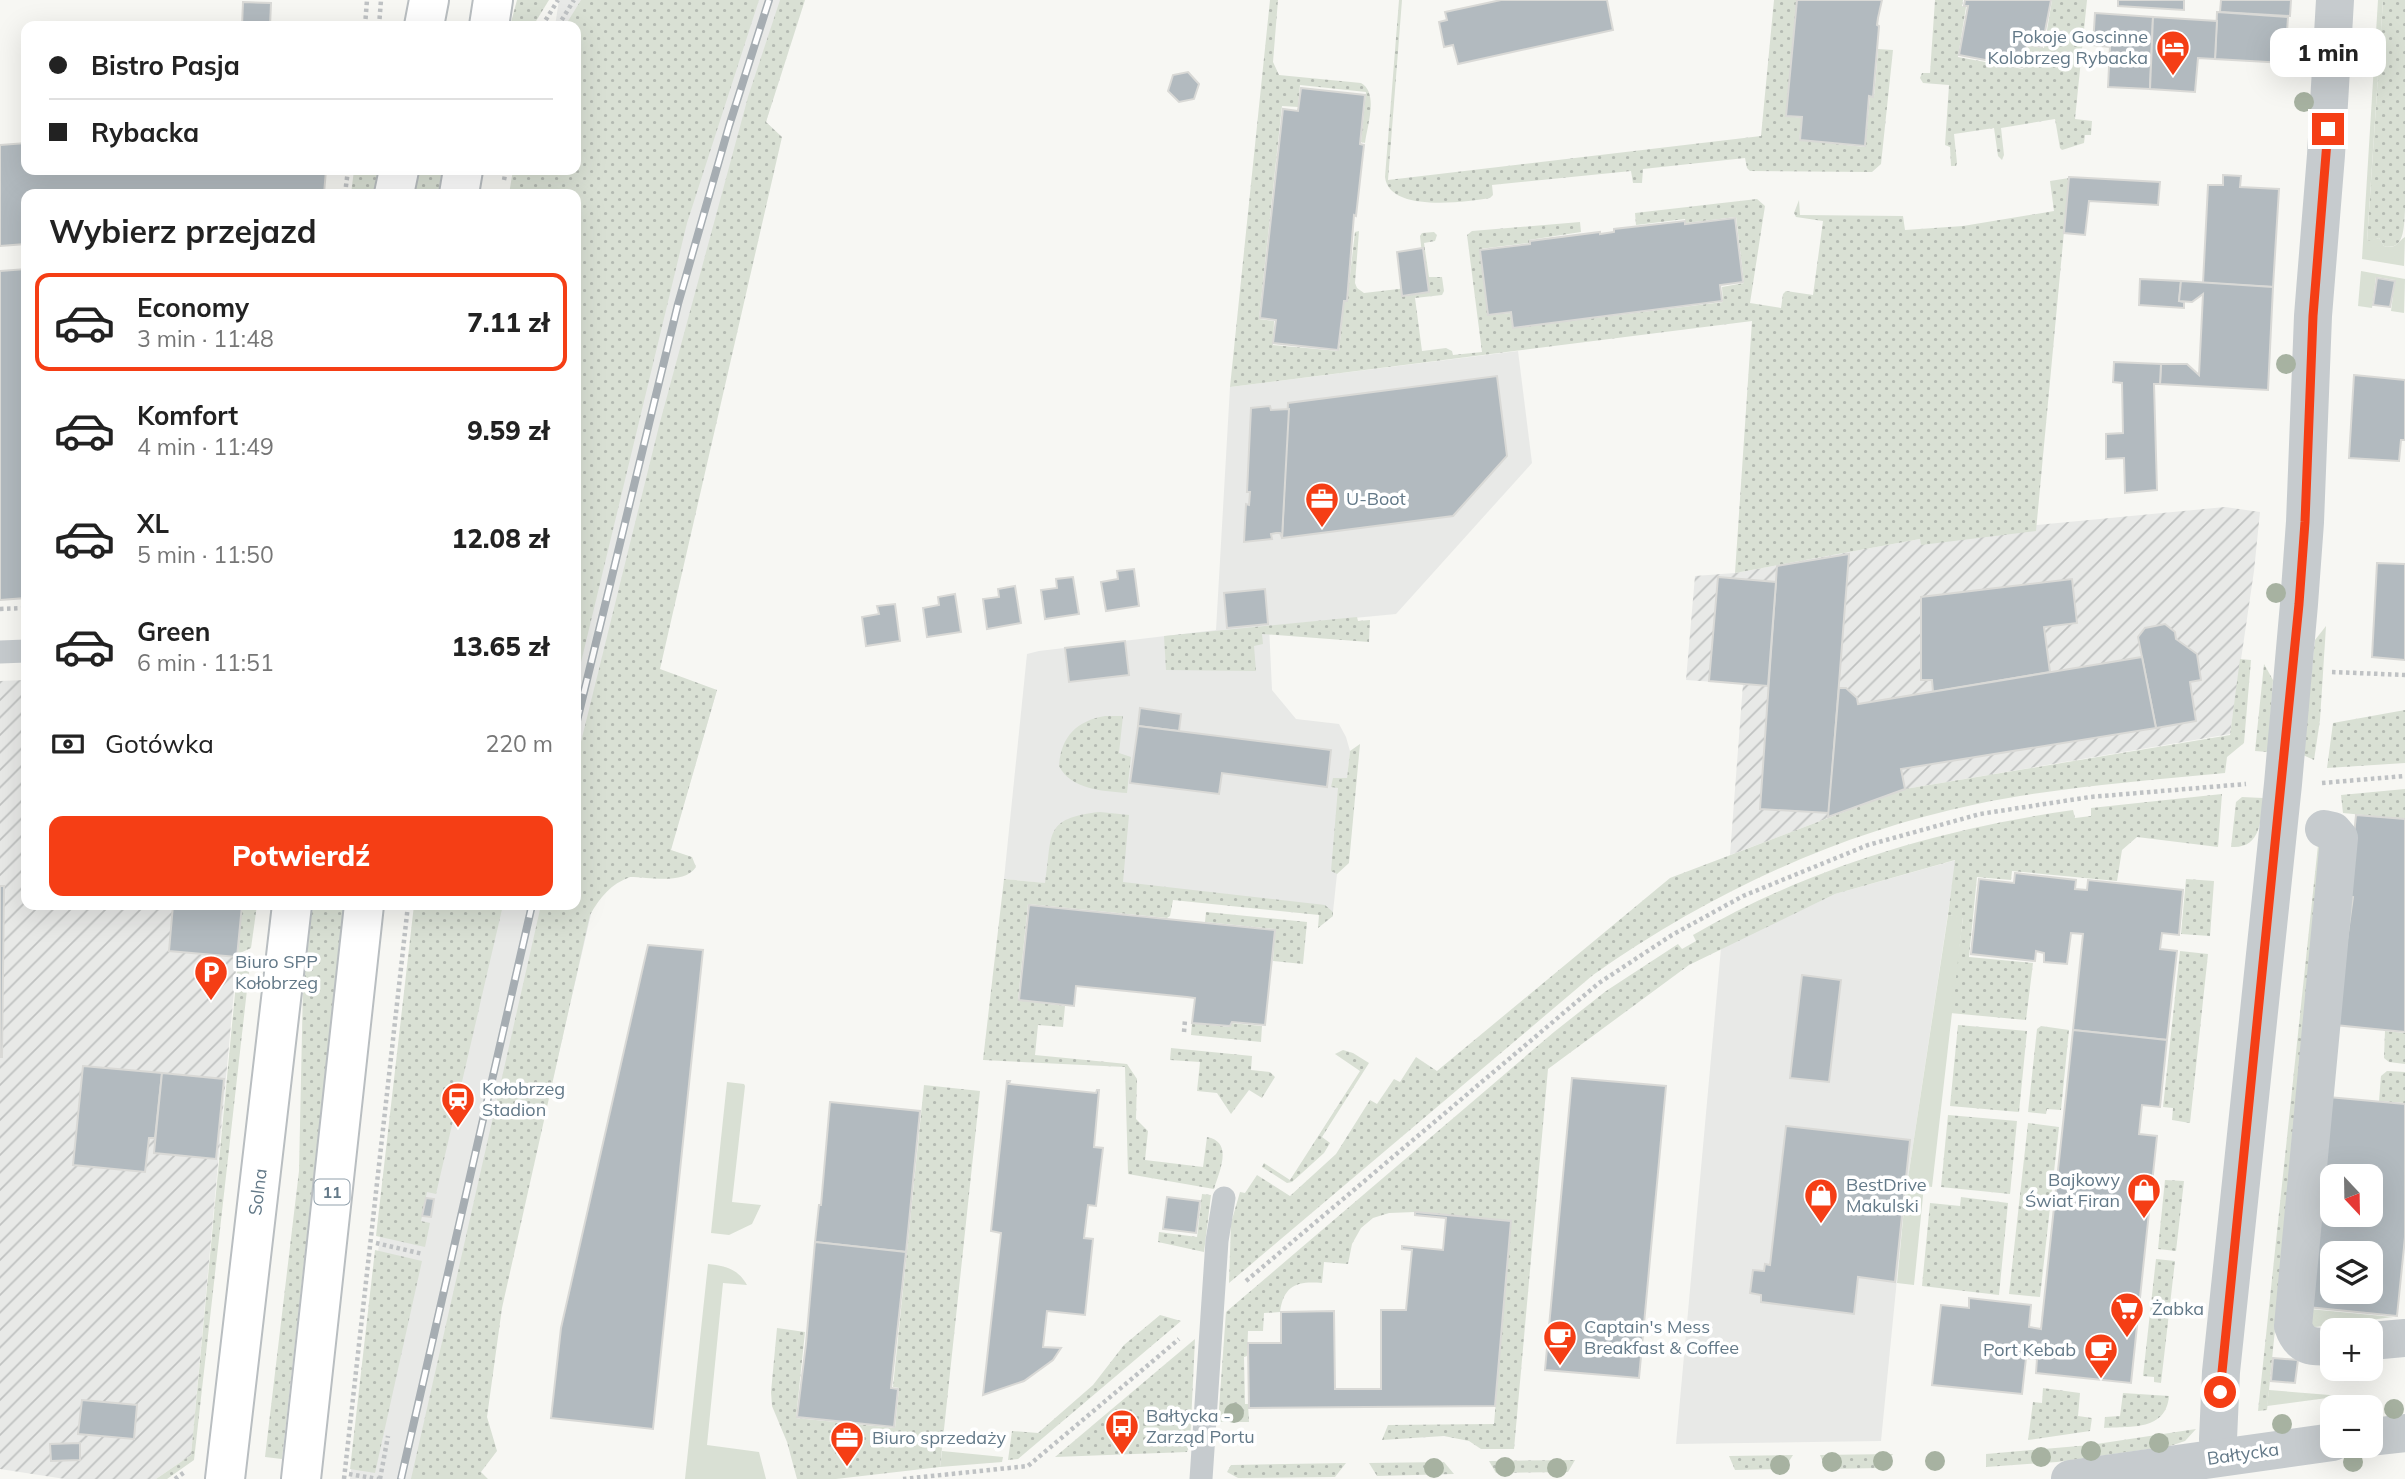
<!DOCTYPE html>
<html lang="pl">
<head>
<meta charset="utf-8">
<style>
  :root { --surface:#fff; --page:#f6f6f6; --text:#222; --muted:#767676; --line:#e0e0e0; --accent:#f53e15 }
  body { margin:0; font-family:Mulish,sans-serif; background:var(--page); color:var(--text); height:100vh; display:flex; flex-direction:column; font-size:26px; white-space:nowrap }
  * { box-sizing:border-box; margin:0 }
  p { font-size:23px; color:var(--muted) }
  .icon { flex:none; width:38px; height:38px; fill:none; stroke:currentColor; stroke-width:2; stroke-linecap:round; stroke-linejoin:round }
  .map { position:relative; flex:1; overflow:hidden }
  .drawer { position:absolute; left:21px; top:189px; width:560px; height:721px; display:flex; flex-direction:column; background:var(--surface); border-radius:14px; box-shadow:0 7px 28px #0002 }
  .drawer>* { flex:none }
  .guide { position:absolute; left:21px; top:21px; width:560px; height:154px; border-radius:14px; box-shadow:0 7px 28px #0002; display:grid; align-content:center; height:154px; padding:0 28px; background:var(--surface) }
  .needle { width:46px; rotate:158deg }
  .fabs { position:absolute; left:2320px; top:1164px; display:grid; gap:14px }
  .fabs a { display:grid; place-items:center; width:63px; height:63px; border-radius:14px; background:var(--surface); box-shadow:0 7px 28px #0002; font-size:35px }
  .end { position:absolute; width:32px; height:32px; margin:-16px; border:9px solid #f53e15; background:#fff; box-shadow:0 0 0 4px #fff }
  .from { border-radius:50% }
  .bubble { position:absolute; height:49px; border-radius:14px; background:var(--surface); box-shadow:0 7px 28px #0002; font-size:23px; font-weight:800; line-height:49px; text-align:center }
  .guide b { display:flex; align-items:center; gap:24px; height:66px; font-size:26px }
  .guide b+b { border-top:2px solid var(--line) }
  .guide i { width:18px; height:18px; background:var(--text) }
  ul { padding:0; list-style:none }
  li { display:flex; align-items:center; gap:21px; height:98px; margin:0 14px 10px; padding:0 14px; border:4px solid transparent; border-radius:14px }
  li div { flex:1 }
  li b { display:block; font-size:26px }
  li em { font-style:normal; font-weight:800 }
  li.active { border-color:var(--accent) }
  li>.icon { width:63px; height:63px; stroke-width:1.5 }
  h2 { padding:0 28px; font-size:32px; line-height:84px }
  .pay { display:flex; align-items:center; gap:18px; height:77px; padding:0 28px; font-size:26px }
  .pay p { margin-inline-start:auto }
  .cta { display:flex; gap:14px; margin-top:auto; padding:14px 28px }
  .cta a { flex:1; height:80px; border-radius:14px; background:var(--accent); color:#fff; font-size:28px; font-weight:800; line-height:80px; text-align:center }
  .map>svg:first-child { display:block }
  .built { fill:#e8e9e7 }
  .industrial { fill:url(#industrial-furrows) }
  .grass { fill:url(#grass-dots) }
  .garden { fill:#d9e0d4 }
  .building { fill:#b2babf; stroke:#d9d9d6; stroke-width:2; fill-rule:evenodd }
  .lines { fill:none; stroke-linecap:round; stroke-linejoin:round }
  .primary-casing { stroke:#b9bec1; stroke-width:42 }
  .path { stroke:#bfc2c4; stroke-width:4.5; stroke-dasharray:3.5 3.5; stroke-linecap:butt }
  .service { stroke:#c6cbce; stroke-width:23 }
  .minor { stroke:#c6cbce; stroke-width:38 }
  .tertiary { stroke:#c6cbce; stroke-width:38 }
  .primary { stroke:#fff; stroke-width:38 }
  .rail-casing { stroke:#a6adb2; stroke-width:8 }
  .rail { stroke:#fff; stroke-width:5; stroke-dasharray:16; stroke-linecap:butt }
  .tree { fill:#a7b2a1 }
  .route { stroke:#f53e15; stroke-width:9 }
  .labels { text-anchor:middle; stroke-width:7; stroke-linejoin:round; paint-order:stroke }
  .shield { fill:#fff; stroke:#92a1ac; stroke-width:2 }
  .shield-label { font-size:16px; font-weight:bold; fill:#637988 }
  .poi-label { font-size:18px; fill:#637988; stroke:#fff; text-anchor:start }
  .street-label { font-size:18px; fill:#637988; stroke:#fff }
</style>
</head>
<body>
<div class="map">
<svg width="2405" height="1479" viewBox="0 0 2405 1479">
  <defs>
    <pattern id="industrial-furrows" width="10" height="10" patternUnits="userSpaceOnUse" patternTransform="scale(1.75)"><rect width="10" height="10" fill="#e8e9e7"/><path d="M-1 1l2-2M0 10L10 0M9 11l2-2" fill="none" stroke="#c0c2c1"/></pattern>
    <pattern id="grass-dots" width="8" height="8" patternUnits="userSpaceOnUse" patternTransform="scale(1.75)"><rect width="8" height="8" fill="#d9e0d4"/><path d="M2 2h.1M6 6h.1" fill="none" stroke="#b4bab2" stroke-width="1.8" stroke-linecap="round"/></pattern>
  </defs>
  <rect width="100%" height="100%" fill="#f7f7f3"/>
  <g class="built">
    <path d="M559,0H802L766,122L781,138L643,679L717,690L663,876L600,875L524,1204L511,1220L475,1479H350L421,905H576V26H555Z"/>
    <path d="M1518,351L1532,463L1396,614L1269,626L1272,690L1296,719L1339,724L1346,737L1350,751L1333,912L1004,879L1027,654L1039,651L1216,630L1230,387Z"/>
    <path d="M1956,860L1905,1198L1881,1441L1676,1444L1721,948L1835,894Z"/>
  </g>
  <g class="industrial">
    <path d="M2225,507L2260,512L2254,571L2230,734L1905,789L1730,855L1743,684L1686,680L1695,576L1735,573L1920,539L2037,525Z"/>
    <path d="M26,680V905H242L191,1455L156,1479H65L0,1469V681Z"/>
  </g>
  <g class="grass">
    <path d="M517,0H549L533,26H510Z"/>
    <path d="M581,0H759L687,223L576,683V194H509L513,170H576V26H565Z"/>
    <path d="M780,0H805L766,122L782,137L660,669L717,690L671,850L692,857L696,867C684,885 650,877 630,877C611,884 600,897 590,915L502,1308L487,1417L497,1451L481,1472L488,1479H411L541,905H576V762L659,426L748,97Z"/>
    <path d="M1270,0H1278L1273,62L1279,75L1361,83C1379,93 1367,126 1365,143L1361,142L1366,92L1300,85L1298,107L1282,106L1259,319L1274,321L1273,345L1339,351L1344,301H1347L1355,232L1359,231L1355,283L1357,288L1364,293L1407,288L1426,291L1420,236L1422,233L1434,232L1437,235L1435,241L1424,243L1429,277H1442L1444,291L1442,295L1415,298L1422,351L1446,348L1452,351L1453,355L1482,352L1467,235L1472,231L1580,222L1581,232L1529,240V243L1480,249L1488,315L1511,313L1513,328L1723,302L1722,287L1744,283L1736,217L1686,223L1685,219L1636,225L1635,213L1757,199L1765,206L1750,303L1781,308L1783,294L1786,291L1813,295L1823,221L1796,217L1794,213L1799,200L1800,215L1903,216L1905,230L1963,226L2054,211L2050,181L2069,178L2036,531L1921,545L1920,539L1735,573L1752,321L1230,387Z"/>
    <path d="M1399,0H1402L1388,180L1761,136L1774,0H1797L1786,116L1802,118L1799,140L1865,147L1870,97H1874L1878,49L1893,50L1881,164L1872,172L1750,171L1747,168L1745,158L1643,169L1642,183H1633L1631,171L1492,185L1493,195L1490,198C1466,202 1389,213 1385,177Z"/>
    <path d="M1935,0H1963L1962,6L1966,7L1958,57L2023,69L2028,46L2044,48L2052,0H2087L2075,119L2092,121L2091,135H2085L2084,143L2062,150L2060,148L2055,119L2001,128L2004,155L2002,160L1998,156L1994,128L1954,134L1957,163L1956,166H1951L1950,147L1945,145L1949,85L1923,83L1920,78L1922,73H1930Z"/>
    <path d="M2383,0H2405V210C2404,225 2405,252 2384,246L2379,238L2367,242Z"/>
    <path d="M354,170H378L374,194H351Z"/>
    <path d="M419,170H442L438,194H415Z"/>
    <path d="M1357,617L1358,621L1370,620L1369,642L1262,634L1263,644L1254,646L1256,671L1166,670L1164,636Z"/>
    <path d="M2326,626L2320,720L2314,760L2303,755L2315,640Z"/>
    <path d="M2240,659L2251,660L2244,743L2227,757L2225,773C2142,781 2059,787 1977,804C1838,833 1709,893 1593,975L1229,1283L1231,1223L1240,1192L1245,1193L1257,1175L1290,1196L1336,1154L1370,1100L1377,1104L1394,1079L1400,1082L1416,1057L1437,1071L1670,878L1905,789L2230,735Z"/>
    <path d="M2264,664L2273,680L2268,752L2255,751Z"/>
    <path d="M2405,710V763L2327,768L2333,723Z"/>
    <path d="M1105,716H1123L1119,753L1131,757L1127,793C1104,791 1071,790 1059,766C1061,737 1076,721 1105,716Z"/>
    <path d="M1360,744L1349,863L1337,874L1331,871L1338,788L1331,787L1333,778H1347L1350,751Z"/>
    <path d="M2405,789V819L2343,813L2341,795Z"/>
    <path d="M2222,794L2218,847L2137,837L2122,850L2117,881L2012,871L2011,880L1977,877L1969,957L2033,963L2026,1020L1950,1013L1963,918L1948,915L1955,860L1835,894L1689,965L1548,1069L1514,1449H1481L1469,1441L1444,1436L1382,1440L1388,1425L1494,1424L1511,1221L1415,1212L1389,1213L1373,1218L1361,1228L1352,1244L1348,1264L1324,1262L1322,1283C1297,1281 1284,1285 1280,1312L1264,1313L1263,1331H1248L1247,1356L1244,1357L1245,1404H1248L1249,1422H1218L1226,1312L1554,1032L1606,991L1678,944L1682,949L1696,941L1693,935C1810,867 1940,829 2073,810L2075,818L2091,816V808Z"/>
    <path d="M2242,797L2263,798C2261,820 2261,849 2231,847L2236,802Z"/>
    <path d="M1100,812L1129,815L1123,882L1325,905L1333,912V916L1318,928L1319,915L1173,900L1170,916L1167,918L1028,904L1018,1000L1065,1006L1063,1027L1038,1025L1035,1055L1127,1064L1137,1079L1136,1119L1148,1131L1145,1160L1203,1167L1207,1137C1234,1142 1219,1172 1214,1189L1128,1174L1125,1067L983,1060L1004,879L1045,883C1053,835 1042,818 1100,812Z"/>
    <path d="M2318,845L2323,846L2267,1410L2258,1411Z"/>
    <path d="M2186,879L2214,881L2210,936L2181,934Z"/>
    <path d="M242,905H257L251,948L238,954Z"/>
    <path d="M313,905H344L282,1459L265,1457L299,1171L303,987Z"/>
    <path d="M414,905H503L436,1194L427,1192L421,1221L430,1223L425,1247L376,1236Z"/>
    <path d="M1206,912L1307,922L1303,964L1273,961L1275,929L1205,922Z"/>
    <path d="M2180,951L2208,954L2190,1123L2172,1120L2173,1108L2163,1107Z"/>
    <path d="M238,962L249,972L194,1460L167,1479H156L191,1455Z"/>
    <path d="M1192,1023L1230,1027L1231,1023L1262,1026L1261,1042L1191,1035Z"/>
    <path d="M1958,1025L2027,1031L2019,1112L1950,1106Z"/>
    <path d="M2041,1026L2069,1030L2061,1110L2047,1109L2046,1114L2028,1112L2037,1029Z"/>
    <path d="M2385,1031L2405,1033V1064L2389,1062L2384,1058Z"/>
    <path d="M1171,1048L1252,1056L1251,1070L1270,1072L1275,1077L1262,1098L1249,1090L1231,1114L1217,1093L1197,1091L1200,1062L1170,1060Z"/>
    <path d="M1343,1050L1353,1053L1369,1063L1322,1137L1330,1143L1324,1153L1292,1182L1287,1183L1262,1167L1264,1163L1290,1180L1360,1071L1335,1054Z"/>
    <path d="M2387,1071L2405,1072V1103L2379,1101L2381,1076Z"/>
    <path d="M924,1085L980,1091L940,1467L836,1479H797L787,1442L772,1406L771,1392L777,1328L805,1332L796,1418L895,1428L899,1388L893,1387Z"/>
    <path d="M1948,1115L2017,1121L2010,1194L1941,1187Z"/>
    <path d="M2028,1123L2059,1127L2040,1297L2009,1294Z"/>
    <path d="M2165,1180L2184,1181L2176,1251L2158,1249Z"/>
    <path d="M1202,1194L1211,1195L1204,1252L1158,1242L1159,1232L1197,1237Z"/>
    <path d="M1961,1197L2008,1203L1999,1295L1922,1286L1930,1203L1960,1206Z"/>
    <path d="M375,1250L422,1261L375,1473L350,1469Z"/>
    <path d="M2156,1259L2175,1261L2161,1383L2154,1382V1377L2143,1376Z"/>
    <path d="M1160,1315L1181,1321L1018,1459L1008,1460L1012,1431L1038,1433L1093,1385L1124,1345Z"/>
    <path d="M1195,1339L1190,1444L1187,1452L1055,1457Z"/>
    <path d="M2043,1388L2080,1393L2078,1416L2092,1418L2090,1431L2028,1440L2033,1402L2042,1403Z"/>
    <path d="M2123,1393L2169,1396C2166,1431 2131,1426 2104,1428L2105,1417L2120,1416Z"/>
    <path d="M2196,1429L2185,1441L2170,1446L2057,1462L1986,1467V1454L2090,1445Z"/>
    <path d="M1893,1454L1882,1468L1826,1469L1820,1455Z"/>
    <path d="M1793,1455L1784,1469L1735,1470L1729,1456Z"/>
    <path d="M1575,1460L1568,1472L1496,1473L1489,1461Z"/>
    <path d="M1444,1462L1454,1474L1377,1476L1369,1463Z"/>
    <path d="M1346,1463L1335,1477L1238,1478L1227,1472L1231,1465Z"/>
  </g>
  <g class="garden">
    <path d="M2378,0H2383L2367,241L2379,238L2384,246C2396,250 2397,242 2405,237L2404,266L2362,259Z"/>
    <path d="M2361,271L2405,279L2404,313L2391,311L2395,280L2376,277L2372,308L2358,306Z"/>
    <path d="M1948,915L1963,917L1932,1187L1924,1186L1914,1285L1897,1283L1905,1198Z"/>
    <path d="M727,1082L744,1084L745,1086L732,1202L761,1205L752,1224L729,1235L711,1233Z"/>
    <path d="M708,1264C726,1266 738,1269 747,1285L723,1283L707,1445L759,1452L766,1479H685Z"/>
    <path d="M2309,1309L2393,1317L2315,1327L2311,1326Z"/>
    <path d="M2269,1390L2342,1396L2267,1406Z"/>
    <path d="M942,1451L1003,1457L1002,1462L940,1467Z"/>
  </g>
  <g class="building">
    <path d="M1501,0H1607L1613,30L1458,64L1453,45L1444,47L1439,22L1447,20L1445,12Z"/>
    <path d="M1797,0H1882L1878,18L1877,25L1879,26L1873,97L1869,96L1865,146L1800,140L1802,117L1786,116Z"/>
    <path d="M1965,0H2051L2042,47L2027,45L2022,67L1959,55L1968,6H1964Z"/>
    <path d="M2118,0H2184V10L2118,6Z"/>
    <path d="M2221,0H2291L2290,16L2220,12Z"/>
    <path d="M243,2L271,3L270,26H242Z"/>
    <path d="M2217,12L2288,17L2285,63L2215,59Z"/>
    <path d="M2095,13L2153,17L2150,89L2108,87L2110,47L2093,45Z"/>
    <path d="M2153,17L2217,21L2215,59L2198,58L2195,92L2150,89Z"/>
    <path d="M1188,72L1199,84L1194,99L1179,102L1168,91L1173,75Z"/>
    <path d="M1301,88L1365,95L1360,144L1364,145L1356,216L1354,215L1347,301H1344L1338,350L1273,343L1276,320L1260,318L1283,109L1298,111Z"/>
    <path d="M26,143V170H326L324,194H26V244L0,246V145Z"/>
    <path d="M2223,175L2241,176L2240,187L2279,189L2273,287L2203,283L2208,185H2223Z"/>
    <path d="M2069,177L2160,182L2158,205L2089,201L2085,235L2064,233Z"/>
    <path d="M1735,218L1743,282L1720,285L1722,301L1513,328L1511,312L1488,315L1480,250L1530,244V241L1600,232V234L1614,232V229L1685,221V224Z"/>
    <path d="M1423,248L1429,292L1402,296L1397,252Z"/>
    <path d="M26,269V598L0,600V271Z"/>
    <path d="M2377,278L2395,281L2390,307L2373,305Z"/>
    <path d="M2140,279L2181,281L2179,301L2184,302V308L2139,305Z"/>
    <path d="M2181,281L2273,287L2268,390L2160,384L2161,364H2187L2199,375L2203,294L2192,302L2179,301Z"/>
    <path d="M2114,362L2161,364L2160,384H2154L2157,490L2125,493L2124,458L2106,459V434L2123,433L2122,383L2113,382Z"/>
    <path d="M2354,375L2405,380V440H2401L2399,461L2349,458Z"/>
    <path d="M1497,376L1507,456L1453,516L1282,538L1288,403Z"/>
    <path d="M1270,406L1271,410L1289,409L1282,538L1280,533H1276L1271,534L1272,539L1244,542L1246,504L1249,505L1250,492H1247L1251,408Z"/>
    <path d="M1849,554L1829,813L1760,809L1777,566Z"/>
    <path d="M2377,563L2405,564V660L2372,657Z"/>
    <path d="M1134,569L1139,606L1106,611L1101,582L1118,579L1117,571Z"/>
    <path d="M1073,577L1079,614L1045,619L1041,590L1057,588L1056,579Z"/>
    <path d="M1718,577L1776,582L1768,686L1709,681Z"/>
    <path d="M2072,579L2077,623L2044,627L2050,672L1933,692L1932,680H1921V597Z"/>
    <path d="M1015,586L1021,623L987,629L983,599L999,597L998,589Z"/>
    <path d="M1265,589L1268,624L1227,628L1224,593Z"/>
    <path d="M955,594L961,632L927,637L923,608L939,605L938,597Z"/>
    <path d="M895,604L900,641L866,646L862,617L879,614L877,606Z"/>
    <path d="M2165,624L2175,632L2176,639L2197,654L2201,680L2190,682L2196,721L2156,728L2138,637L2145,628Z"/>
    <path d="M1125,641L1129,675L1069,682L1065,648Z"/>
    <path d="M2142,657L2156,728L1901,769L1905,789L1828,817L1839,688H1846L1857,698L1858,704Z"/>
    <path d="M1140,708L1181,714L1179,731L1138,726Z"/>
    <path d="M1138,726L1331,750L1327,787L1222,773L1219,794L1130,783Z"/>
    <path d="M2356,815L2405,819V1032L2335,1025L2353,897L2348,896Z"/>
    <path d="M2015,873L2076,880L2075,889L2087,890L2088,880L2183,890L2179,935L2162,933L2160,949L2177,951L2167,1040L2073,1030L2083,934L2071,933L2067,964L2044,962V953L2036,951L2035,961L1971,954L1979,879L2014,883Z"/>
    <path d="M0,886H4L2,1057H0Z"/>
    <path d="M173,905H242L237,957L169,951Z"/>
    <path d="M1029,905L1275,930L1265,1025L1232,1022L1230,1026L1192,1023L1195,998L1187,997L1076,986L1074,1006L1019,1000Z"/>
    <path d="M648,945L703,950L653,1429L551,1418L561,1328Z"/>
    <path d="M1802,975L1841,980L1829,1082L1790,1078Z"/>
    <path d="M2073,1030L2167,1040L2160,1107L2142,1105L2139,1134L2157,1136L2131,1383L2036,1373L2037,1359L2026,1358L2022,1394L1932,1385L1941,1305L1969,1308V1298L2031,1305L2029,1327L2041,1329Z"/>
    <path d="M83,1066L162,1073L155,1138H149L145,1172L73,1165Z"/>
    <path d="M162,1073L224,1079L216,1159L154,1153Z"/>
    <path d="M1572,1078L1666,1086L1639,1378L1545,1370Z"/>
    <path d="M1007,1081H1010L1009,1084L1096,1093L1097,1090H1099L1094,1147L1103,1148L1096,1206L1088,1205L1084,1238L1093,1239L1085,1315L1047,1311L1043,1347L1061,1348L1053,1360L1024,1381L983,1395L1001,1233L991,1231Z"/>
    <path d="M2328,1097L2405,1104V1237L2397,1316L2307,1307ZM2333,1176H2371V1214H2333ZM2333,1253H2371V1292H2333Z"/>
    <path d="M830,1102L920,1111L906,1252L815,1242L819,1205H821Z"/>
    <path d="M1786,1126L1910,1140L1895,1282L1858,1277L1854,1314L1761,1302V1295L1750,1293L1753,1270L1764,1271L1765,1264L1770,1265Z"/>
    <path d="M1167,1197L1200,1201L1196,1233L1163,1229Z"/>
    <path d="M426,1198L434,1199L431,1217L422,1216Z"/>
    <path d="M1415,1212L1511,1221L1495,1406L1249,1408L1248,1343H1281V1312L1334,1311L1335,1389H1381V1310H1406L1412,1250L1402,1249V1246L1443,1250L1446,1218L1415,1215Z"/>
    <path d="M815,1242L906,1252L891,1388L898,1389L894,1427L797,1417L806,1344Z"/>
    <path d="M2273,1358L2298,1360L2295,1383L2271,1381Z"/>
    <path d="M82,1400L137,1405L134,1439L78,1434Z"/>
    <path d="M80,1443V1460L51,1461L50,1444Z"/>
  </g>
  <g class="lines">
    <g class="primary-casing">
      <g id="primary">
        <path d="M424,26L429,0"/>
        <path d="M489,26L493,0"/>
        <path d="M394,194L399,170"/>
        <path d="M459,194L463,170"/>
        <path d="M225,1479L292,905"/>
        <path d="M301,1479L364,905"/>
      </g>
    </g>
    <g class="path">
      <path d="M365,26L367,0"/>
      <path d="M379,26L381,0"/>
      <path d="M542,26L558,0"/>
      <path d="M558,26L574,0"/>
      <path d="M504,180L506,170"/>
      <path d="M345,194L348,170"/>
      <path d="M0,609L26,608"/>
      <path d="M2332,672L2405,675"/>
      <path d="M2322,783L2405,776"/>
      <path d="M1184,1032L1185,1020"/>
      <path d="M376,1243L423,1254"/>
      <path d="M1246,1281L1599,983L1672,935L1743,896L1868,845L1980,814L2090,797L2246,784"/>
      <path d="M349,1474L378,1479"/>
      <path d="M175,1479L186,1471"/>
      <path d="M344,1479L408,905"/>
      <path d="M380,1479L388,1436"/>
      <path d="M903,1479L1028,1466L1179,1339"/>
    </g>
    <g class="service">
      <path d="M0,652L26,651"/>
      <path d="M1201,1479L1217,1241L1224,1198"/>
    </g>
    <g class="minor">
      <path d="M2324,829L2333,831L2339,838L2293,1326C2300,1347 2312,1348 2333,1346"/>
      <path d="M2371,1341L2405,1338"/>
      <path d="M2220,1457L2218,1439L2221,1372L2283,784L2299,604L2305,522L2313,316L2326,155L2335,0"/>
    </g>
    <g class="tertiary">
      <path d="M2371,1437L2405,1433"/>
      <path d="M2070,1479L2333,1442"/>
    </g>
    <use href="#primary" class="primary"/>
    <g class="rail-casing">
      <g id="rail">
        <path d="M576,725L678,304L729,126L769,0"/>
        <path d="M401,1479L532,905"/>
      </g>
    </g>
    <use href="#rail" class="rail"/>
  </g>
  <g class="tree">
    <circle cx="2308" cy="51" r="10"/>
    <circle cx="2304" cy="102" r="10"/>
    <circle cx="2286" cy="364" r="10"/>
    <circle cx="2276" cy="593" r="10"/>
    <circle cx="2394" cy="1409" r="10"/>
    <circle cx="1234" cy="1413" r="10"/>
    <circle cx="2282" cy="1424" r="10"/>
    <circle cx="2159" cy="1443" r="10"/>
    <circle cx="2091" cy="1451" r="10"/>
    <circle cx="2041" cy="1457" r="10"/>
    <circle cx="1883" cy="1461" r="10"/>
    <circle cx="1935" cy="1461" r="10"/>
    <circle cx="1832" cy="1462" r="10"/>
    <circle cx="2353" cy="1462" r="10"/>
    <circle cx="1780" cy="1465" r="10"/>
    <circle cx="1505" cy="1467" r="10"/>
    <circle cx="1434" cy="1468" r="10"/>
    <circle cx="1557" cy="1468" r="10"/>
  </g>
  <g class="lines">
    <path class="route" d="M2220,1392L2299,604L2305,522L2313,316L2328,129"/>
  </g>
  <defs>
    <g id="hotel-pin" transform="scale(1.75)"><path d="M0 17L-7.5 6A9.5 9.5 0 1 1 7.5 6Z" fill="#f53e15" stroke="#fff"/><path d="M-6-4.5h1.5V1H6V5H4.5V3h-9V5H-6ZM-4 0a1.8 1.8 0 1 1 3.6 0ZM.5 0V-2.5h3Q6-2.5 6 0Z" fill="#fff"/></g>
    <g id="office-pin" transform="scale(1.75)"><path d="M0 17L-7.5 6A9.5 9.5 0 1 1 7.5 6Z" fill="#f53e15" stroke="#fff"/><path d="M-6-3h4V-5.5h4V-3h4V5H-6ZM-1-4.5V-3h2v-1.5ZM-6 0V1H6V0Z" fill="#fff"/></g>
    <g id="parking-pin" transform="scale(1.75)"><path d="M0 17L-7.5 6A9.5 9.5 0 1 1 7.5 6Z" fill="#f53e15" stroke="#fff"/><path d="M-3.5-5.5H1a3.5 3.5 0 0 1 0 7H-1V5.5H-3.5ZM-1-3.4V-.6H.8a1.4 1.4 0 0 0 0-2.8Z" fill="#fff"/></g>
    <g id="station-pin" transform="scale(1.75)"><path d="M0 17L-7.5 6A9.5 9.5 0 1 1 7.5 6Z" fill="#f53e15" stroke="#fff"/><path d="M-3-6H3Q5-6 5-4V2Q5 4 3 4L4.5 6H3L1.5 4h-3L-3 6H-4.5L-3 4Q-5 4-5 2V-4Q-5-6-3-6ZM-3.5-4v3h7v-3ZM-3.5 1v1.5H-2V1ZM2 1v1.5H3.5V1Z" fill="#fff"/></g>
    <g id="shop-pin" transform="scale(1.75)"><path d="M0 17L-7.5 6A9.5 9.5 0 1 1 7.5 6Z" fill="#f53e15" stroke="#fff"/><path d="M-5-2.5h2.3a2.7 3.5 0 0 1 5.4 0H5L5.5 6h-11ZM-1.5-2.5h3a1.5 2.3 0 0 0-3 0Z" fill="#fff"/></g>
    <g id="supermarket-pin" transform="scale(1.75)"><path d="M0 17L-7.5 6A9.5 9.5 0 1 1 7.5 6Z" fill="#f53e15" stroke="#fff"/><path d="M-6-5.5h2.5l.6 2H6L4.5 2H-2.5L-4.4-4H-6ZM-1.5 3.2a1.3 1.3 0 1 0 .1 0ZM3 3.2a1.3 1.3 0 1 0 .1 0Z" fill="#fff"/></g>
    <g id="cafe-pin" transform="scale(1.75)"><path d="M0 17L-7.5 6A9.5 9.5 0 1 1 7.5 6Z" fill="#f53e15" stroke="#fff"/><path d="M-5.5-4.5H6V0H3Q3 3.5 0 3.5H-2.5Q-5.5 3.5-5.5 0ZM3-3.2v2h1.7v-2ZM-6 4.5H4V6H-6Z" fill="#fff"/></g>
    <g id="bus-pin" transform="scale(1.75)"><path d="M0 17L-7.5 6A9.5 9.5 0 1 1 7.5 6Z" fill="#f53e15" stroke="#fff"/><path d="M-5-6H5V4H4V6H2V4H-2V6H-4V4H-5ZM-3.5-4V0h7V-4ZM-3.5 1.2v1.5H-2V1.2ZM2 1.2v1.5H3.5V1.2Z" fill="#fff"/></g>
  </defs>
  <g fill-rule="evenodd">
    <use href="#hotel-pin" x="2173" y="47"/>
    <use href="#office-pin" x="1322" y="499"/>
    <use href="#parking-pin" x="211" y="972"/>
    <use href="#station-pin" x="458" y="1099"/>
    <use href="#shop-pin" x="2144" y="1190"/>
    <use href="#shop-pin" x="1821" y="1195"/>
    <use href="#supermarket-pin" x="2127" y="1309"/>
    <use href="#cafe-pin" x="1560" y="1337"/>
    <use href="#cafe-pin" x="2101" y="1350"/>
    <use href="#bus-pin" x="1122" y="1426"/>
    <use href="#office-pin" x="847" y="1438"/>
  </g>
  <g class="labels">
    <rect class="shield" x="314.5" y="1179.5" width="35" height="25" rx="5"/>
    <g class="shield-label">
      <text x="332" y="1198">11</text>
    </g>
    <g class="poi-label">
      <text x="2148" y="43" text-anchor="end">Pokoje Goscinne<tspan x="2148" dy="21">Kolobrzeg Rybacka</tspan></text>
      <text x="1346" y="505">U-Boot</text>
      <text x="235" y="968">Biuro SPP<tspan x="235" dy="21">Kołobrzeg</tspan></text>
      <text x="482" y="1095">Kołobrzeg<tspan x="482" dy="21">Stadion</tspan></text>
      <text x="2120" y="1186" text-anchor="end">Bajkowy<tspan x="2120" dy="21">Świat Firan</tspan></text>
      <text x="1846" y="1191">BestDrive<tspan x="1846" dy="21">Makulski</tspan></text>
      <text x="2152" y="1315">Żabka</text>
      <text x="1584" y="1333">Captain's Mess<tspan x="1584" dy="21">Breakfast &amp; Coffee</tspan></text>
      <text x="2076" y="1356" text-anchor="end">Port Kebab</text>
      <text x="1146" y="1422">Bałtycka -<tspan x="1146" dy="21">Zarząd Portu</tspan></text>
      <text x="872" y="1444">Biuro sprzedaży</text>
    </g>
    <g class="street-label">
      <text transform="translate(258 1192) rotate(-83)" y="6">Solna</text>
      <text transform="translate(2243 1454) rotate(-8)" y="6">Bałtycka</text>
    </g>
  </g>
</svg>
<div class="fabs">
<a><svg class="needle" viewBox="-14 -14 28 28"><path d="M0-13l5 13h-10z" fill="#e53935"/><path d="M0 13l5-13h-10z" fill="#767676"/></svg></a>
<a><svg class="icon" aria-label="layers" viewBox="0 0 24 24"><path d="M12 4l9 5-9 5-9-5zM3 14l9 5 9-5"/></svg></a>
<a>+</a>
<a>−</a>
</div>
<i class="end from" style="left:2220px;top:1392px"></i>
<i class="end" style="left:2328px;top:129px"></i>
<div class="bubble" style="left:2270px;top:28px;width:116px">1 min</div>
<div class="guide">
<b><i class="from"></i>Bistro Pasja</b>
<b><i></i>Rybacka</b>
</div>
<section class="drawer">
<h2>Wybierz przejazd</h2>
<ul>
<li class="active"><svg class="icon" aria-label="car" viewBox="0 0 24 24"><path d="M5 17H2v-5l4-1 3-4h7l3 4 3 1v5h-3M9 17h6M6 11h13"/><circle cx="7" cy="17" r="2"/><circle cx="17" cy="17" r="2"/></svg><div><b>Economy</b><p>3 min · 11:48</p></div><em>7.11 zł</em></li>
<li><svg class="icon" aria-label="car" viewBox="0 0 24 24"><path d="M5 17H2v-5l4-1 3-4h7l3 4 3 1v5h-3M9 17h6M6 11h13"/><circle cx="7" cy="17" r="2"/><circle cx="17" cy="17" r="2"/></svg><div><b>Komfort</b><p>4 min · 11:49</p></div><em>9.59 zł</em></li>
<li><svg class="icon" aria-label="car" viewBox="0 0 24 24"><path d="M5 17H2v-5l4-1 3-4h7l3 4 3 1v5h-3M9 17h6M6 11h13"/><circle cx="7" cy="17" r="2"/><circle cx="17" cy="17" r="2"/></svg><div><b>XL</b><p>5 min · 11:50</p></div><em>12.08 zł</em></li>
<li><svg class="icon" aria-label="car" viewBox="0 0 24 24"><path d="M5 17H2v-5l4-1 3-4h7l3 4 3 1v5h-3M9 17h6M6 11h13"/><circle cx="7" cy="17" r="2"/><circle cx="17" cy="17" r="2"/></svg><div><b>Green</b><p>6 min · 11:51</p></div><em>13.65 zł</em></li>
</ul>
<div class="pay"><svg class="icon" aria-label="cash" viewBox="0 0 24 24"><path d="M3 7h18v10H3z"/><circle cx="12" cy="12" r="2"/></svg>Gotówka<p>220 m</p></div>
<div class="cta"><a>Potwierdź</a></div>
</section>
</div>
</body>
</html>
